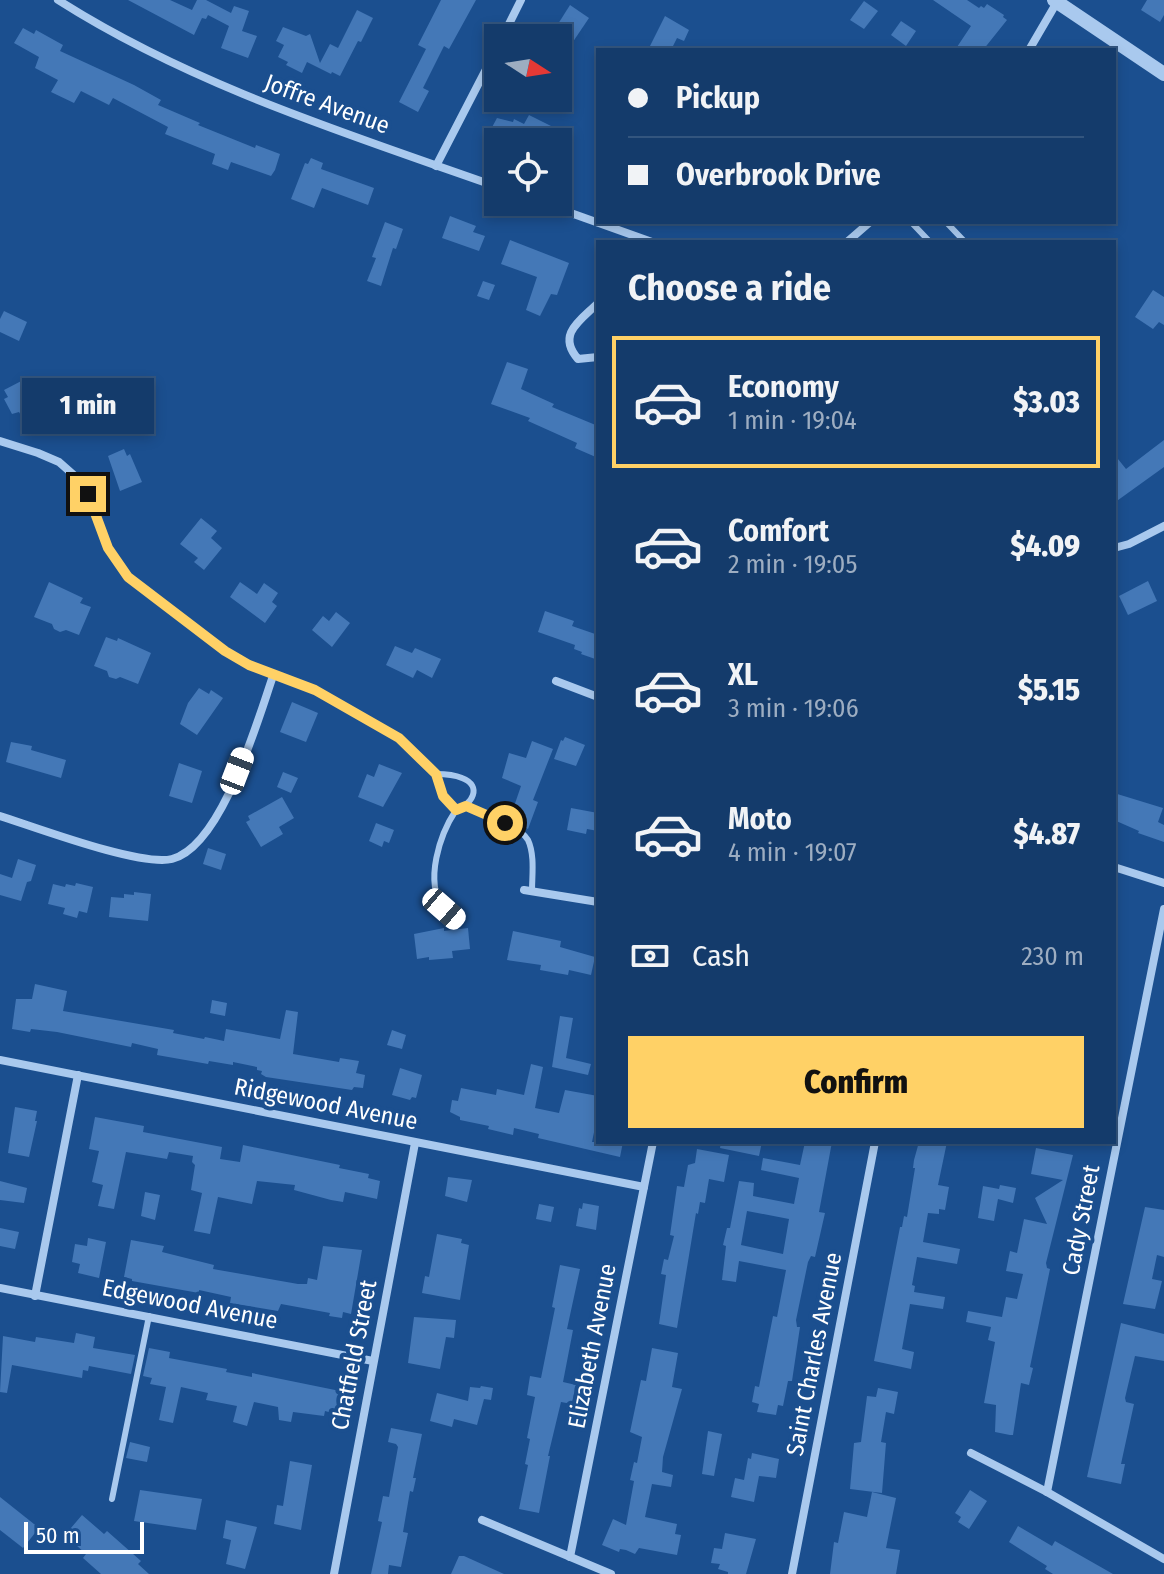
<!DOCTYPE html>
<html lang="en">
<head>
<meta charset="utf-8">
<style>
  :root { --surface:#143b6b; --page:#1d4271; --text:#f1f3f6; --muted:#9dadc1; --line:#33557e; --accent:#ffd166 }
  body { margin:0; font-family:"Fira Sans Condensed",sans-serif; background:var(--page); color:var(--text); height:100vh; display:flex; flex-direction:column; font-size:30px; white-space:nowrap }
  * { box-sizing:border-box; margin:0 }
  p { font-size:26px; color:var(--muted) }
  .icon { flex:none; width:44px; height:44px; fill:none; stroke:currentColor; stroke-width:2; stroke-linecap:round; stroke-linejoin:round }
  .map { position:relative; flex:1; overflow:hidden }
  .details { position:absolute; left:596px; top:240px; width:520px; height:904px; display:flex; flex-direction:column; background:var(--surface); border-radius:0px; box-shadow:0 4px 12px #0003,0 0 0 2px var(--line) }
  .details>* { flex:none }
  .guide { position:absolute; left:596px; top:48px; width:520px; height:176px; border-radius:0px; box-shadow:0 4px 12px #0003,0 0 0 2px var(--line); display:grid; align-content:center; height:176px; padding:0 32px; background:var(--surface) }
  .needle { width:52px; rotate:102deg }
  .tools { position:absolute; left:484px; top:24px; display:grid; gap:16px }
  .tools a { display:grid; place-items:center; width:88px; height:88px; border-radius:0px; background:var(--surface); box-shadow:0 4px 12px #0003,0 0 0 2px var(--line); font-size:40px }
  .scale { position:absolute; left:24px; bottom:20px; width:120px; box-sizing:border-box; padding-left:8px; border:4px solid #fff; border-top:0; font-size:22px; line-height:28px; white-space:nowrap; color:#fff; -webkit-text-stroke:6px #1b4f8f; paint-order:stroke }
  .end { position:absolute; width:36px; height:36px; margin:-18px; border:10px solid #ffd166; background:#111; box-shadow:0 0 0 4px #111 }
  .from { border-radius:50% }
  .bubble { position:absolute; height:56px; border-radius:0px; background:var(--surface); box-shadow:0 4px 12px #0003,0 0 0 2px var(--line); font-size:26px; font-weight:800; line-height:56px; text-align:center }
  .car { position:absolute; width:24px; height:48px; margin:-24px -12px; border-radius:10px; box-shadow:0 0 6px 2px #0007; background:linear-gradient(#fff 24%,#345 0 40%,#fff 0 76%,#345 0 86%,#fff 0) }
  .guide b { display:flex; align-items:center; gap:28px; height:76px; font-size:30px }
  .guide b+b { border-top:2px solid var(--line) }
  .guide i { width:20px; height:20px; background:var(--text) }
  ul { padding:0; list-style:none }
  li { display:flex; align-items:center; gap:24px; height:132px; margin:0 16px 12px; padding:0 16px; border:4px solid transparent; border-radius:0px }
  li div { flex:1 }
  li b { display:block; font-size:30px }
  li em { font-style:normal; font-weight:800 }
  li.current { border-color:var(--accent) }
  li>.icon { width:72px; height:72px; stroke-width:1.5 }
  h2 { padding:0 32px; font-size:36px; line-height:96px }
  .pay { display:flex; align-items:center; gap:20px; height:88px; padding:0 32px; font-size:30px }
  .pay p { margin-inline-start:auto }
  .action { display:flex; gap:16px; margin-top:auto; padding:16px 32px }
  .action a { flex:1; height:92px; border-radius:0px; background:var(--accent); color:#111; font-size:32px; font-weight:800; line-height:92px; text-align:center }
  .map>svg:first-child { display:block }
  .building { fill:#4478b7; fill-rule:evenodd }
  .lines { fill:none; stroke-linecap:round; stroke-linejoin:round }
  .service { stroke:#a9c9ee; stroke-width:6 }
  .minor { stroke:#a9c9ee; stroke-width:8 }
  .tertiary { stroke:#a9c9ee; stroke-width:14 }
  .route { stroke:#ffd166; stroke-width:10 }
  .labels { text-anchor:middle; stroke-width:8; stroke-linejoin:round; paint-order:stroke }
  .street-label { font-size:24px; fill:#fff; stroke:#1b4f8f }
</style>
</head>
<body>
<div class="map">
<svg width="1164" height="1574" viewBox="0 0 1164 1574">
  <rect width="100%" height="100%" fill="#1b4f8f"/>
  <g class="building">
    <path d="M128,0H170L192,10L197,0H206L231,13L234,6L249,11L242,31L257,36L248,58L221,48L229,26L208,15L206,19L202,18L194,35Z"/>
    <path d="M441,0H476L449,49L444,46L423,88L429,91L418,112L399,102L426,49L418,45Z"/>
    <path d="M933,0H967L979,8L981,6L984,8L987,4L1004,15L1003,17L1007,20L983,50H955L971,26Z"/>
    <path d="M1147,0H1164V15L1160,22L1141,10Z"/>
    <path d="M864,1L878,11L864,29L850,20Z"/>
    <path d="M570,5L589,18L558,64V24Z"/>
    <path d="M357,10L373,18L361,42L358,41L340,76L332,72L331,74L307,62L302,73L286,65L288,62L278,57L284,45L276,41L283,27L306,36L310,34L320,63L330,44L338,48Z"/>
    <path d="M665,16L689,30L684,41L677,38L671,50H657L650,46Z"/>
    <path d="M901,21L916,31L906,46L891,35Z"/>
    <path d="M23,28L34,34L36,30L63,45L60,51L134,85L161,100L158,105L200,123L198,125L255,148L256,145L280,154L275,170L271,176L231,162L228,170L212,164L215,154L165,134L168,127L113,98L109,105L81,91L74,103L51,92L58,80L35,68L39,57L14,43Z"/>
    <path d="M529,115L553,127L547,142H504L494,137L495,134L490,131L497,118L513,122L514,119L524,124Z"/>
    <path d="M311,158L323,163L321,169L374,188L368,205L322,188L314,208L291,199L305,163L308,164Z"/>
    <path d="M450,216L476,226L473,232L485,236L479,251L442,238Z"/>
    <path d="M385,222L403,229L396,249L393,248L381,286L367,281L376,258L372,257Z"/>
    <path d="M510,240L569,263L557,295L551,294L540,316L526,310L537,277L501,264Z"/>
    <path d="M483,281L495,285L489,300L477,296Z"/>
    <path d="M1153,290L1164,297V325L1159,322L1153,329L1135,317Z"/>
    <path d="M4,311L27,322L19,341L0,332V319Z"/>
    <path d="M507,362L528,369L521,389L554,404L552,407L598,426V458L575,448L577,443L528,421L530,418L491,404Z"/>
    <path d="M29,377L40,399L29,405L33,413L23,419L19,412L12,414L4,399L8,397L4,390Z"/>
    <path d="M80,408L97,415L91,429L75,423Z"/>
    <path d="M1164,440V467L1114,503V454L1126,469Z"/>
    <path d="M124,449L127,456L130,454L142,482L120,491L108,456Z"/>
    <path d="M201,518L217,531L211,538L222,548L204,570L194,562L198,558L180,544Z"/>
    <path d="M1148,581L1157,601L1128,615L1119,596Z"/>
    <path d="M49,582L83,598L80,603L91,607L79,635L66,630L60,632L54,629L52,624L34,617Z"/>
    <path d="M240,582L257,594L264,583L278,593L272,602L277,606L265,623L230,597Z"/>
    <path d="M545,611L574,621L572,626L598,635V660L581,654L582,652L574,649L575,645L538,632Z"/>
    <path d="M336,612L350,623L332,647L312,630L323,616L329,621Z"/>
    <path d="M106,637L117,641L118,638L151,653L138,684L120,677L116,679L109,677L107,671L94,666Z"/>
    <path d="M395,646L412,653L415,648L441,659L432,678L417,670L413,678L386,665Z"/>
    <path d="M199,688L209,694L211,690L223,698L197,735L180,724L188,703Z"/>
    <path d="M292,702L318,713L306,742L280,732Z"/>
    <path d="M565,737L585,745L576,766L554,759L561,740L563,741Z"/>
    <path d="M532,741L553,749L533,800L538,802L528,829L510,818L521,786L502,778L509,753L526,758Z"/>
    <path d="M11,742L32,746L31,750L66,760L61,778L6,762Z"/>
    <path d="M179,763L202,771L192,803L169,796Z"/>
    <path d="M379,764L402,773L383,807L358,797L367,774L374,777Z"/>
    <path d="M283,772L298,778L291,793L277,787Z"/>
    <path d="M1114,793L1163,808L1158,822L1164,825V842L1138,833L1139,831L1114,820Z"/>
    <path d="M282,797L294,818L279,827L283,834L261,847L246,822L250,820L248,816Z"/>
    <path d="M571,808L598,813V831L587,829L586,834L567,830Z"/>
    <path d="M376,823L394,830L389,843L384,841L382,847L369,841Z"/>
    <path d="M208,848L226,854L221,870L203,864Z"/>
    <path d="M18,859L36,865L31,881L27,882L21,901L0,895V874L12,878Z"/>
    <path d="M76,883L93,887L87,913L79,911L77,918L63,914L65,908L48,904L53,884L65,887L66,884L75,886Z"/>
    <path d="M134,892L151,894L148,921L109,917L111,897L124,898V894L134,895Z"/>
    <path d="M444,928V931L468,928L470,949L452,951L453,958L429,960V957L417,959L414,934Z"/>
    <path d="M513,931L561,941L560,947L595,957L591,975L569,970L568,975L540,970L541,965L507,960Z"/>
    <path d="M35,984L67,991L63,1011L174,1030L173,1033L204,1039L205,1037L224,1041L226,1029L280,1039L286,1010L298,1012L293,1054L339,1062L340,1058L359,1061L356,1073L365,1075L363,1088L354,1087L352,1090L266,1077L261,1074L262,1071L257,1070V1067L233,1062V1065L209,1061L208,1064L157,1055L158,1049L132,1043L131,1047L57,1032L31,1029L30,1032L12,1029L16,999H32Z"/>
    <path d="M212,1000L227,1003L225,1016L210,1013Z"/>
    <path d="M560,1016L573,1018L566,1058L591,1064L588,1075L552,1067Z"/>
    <path d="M392,1030L406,1035L402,1049L387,1045Z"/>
    <path d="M531,1064L543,1067L535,1108L559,1113L565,1090L598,1096V1113L592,1142H623L620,1157L538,1138L539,1134L514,1128L513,1135L488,1129L489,1126L460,1120V1117L450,1112L452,1100L458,1101L461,1088L496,1095L497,1089L524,1095Z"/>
    <path d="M400,1068L422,1075L416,1098L412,1097L410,1100L392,1095Z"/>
    <path d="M15,1107L37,1111L35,1121H37L29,1157L8,1153Z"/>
    <path d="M95,1117L144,1126L143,1132L222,1147L220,1159L240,1162L243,1145L340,1165L339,1168L369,1174L368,1178L380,1181L377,1199L345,1192L343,1202L331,1200L294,1190L295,1185L257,1181L252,1204L218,1197L210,1234L194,1231L202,1193L191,1190L195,1165L192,1162L193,1156L169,1152L167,1159L126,1152L114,1209L98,1206L103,1185L92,1182L99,1151L89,1149Z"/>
    <path d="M721,1142H762L759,1156L720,1148Z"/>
    <path d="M805,1142H832L819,1212L825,1213L815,1257L811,1256L808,1262L796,1320L797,1327H800L792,1381H788L783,1406L778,1405L776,1415L757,1412L759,1404L752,1402L755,1386L759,1387L773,1316L777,1317L786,1270L739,1261L736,1282L722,1280L726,1246L723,1245L727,1228H730L739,1181L754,1183L753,1196L794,1204L799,1178L761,1170L763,1158L800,1165ZM747,1211L789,1219L783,1254L741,1245Z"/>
    <path d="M919,1142H947L938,1185L949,1187L945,1210L939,1209V1214L928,1213L923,1242L960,1249L957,1264L917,1257L912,1285L915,1286L914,1292L945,1297L943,1309L910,1304L902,1349L914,1352L911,1369L874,1361L900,1227H902L904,1216L907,1217L915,1168H913L914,1160Z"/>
    <path d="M1036,1148L1073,1155L1046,1263L1047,1268L1050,1269L1030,1367L1033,1368L1029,1385L1021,1383L1013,1435H1010L995,1432L996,1405L984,1403L995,1342L988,1340L991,1327L966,1322L968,1311L1002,1317L1006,1297L1017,1299L1023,1274L1006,1271L1010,1251L1017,1253L1024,1219L1047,1224L1035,1198L1063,1180L1031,1174Z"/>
    <path d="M697,1149L729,1155L724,1182L709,1179L705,1203L700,1202L698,1214L696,1213L677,1328L659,1324L666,1275L661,1274L664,1259L668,1260L674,1236L670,1235L677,1186L684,1187L688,1165L695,1163Z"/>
    <path d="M448,1177L472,1180L467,1202L445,1196Z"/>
    <path d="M0,1181L27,1188L24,1203L0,1200Z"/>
    <path d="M1000,1185L1016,1188L1013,1203L998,1199L994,1221L978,1218L983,1186L999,1189Z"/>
    <path d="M145,1192L160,1195L155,1220L141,1216Z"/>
    <path d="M583,1203L599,1206L596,1230L576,1226L579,1208L582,1209Z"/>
    <path d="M539,1204L554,1207L551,1222L536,1219Z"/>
    <path d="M1145,1207L1164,1210V1257L1157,1255L1152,1279L1162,1281L1155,1309L1123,1304Z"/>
    <path d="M0,1228L19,1232L15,1249L0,1246Z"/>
    <path d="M437,1234L462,1239L461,1243L469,1245L460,1300L422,1293L425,1276L429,1277Z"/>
    <path d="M88,1238L106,1242L99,1278L78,1273L80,1264L72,1262L75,1244L87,1246Z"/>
    <path d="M131,1240L164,1246L162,1252L214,1265L213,1269L298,1284H307L308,1278L317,1280L323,1246L362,1250L351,1314L343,1312L342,1318L329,1316L330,1313L281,1304L278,1311L230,1303L231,1297L199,1290V1293L132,1281V1279L124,1277Z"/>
    <path d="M560,1265L580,1269L567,1329L573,1330L563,1382L576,1385L572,1404L561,1402L548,1456H550L539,1513L519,1509L528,1465L525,1464L530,1439L527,1438L535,1397L527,1395L530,1376L541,1378L555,1308L552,1307Z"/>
    <path d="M414,1317L456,1320L454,1338L446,1337L440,1369L408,1363Z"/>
    <path d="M1121,1323L1164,1334V1361L1135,1356L1125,1398L1126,1402L1134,1404L1121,1464H1125L1121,1484L1087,1477Z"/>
    <path d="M76,1333L95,1337L93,1348L135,1355L131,1374L89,1366L88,1371L83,1370L82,1378L12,1365L7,1393L0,1392L3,1336L35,1342L36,1337L74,1343Z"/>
    <path d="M149,1348L170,1352L169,1358L227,1369L226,1372L252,1377V1373L340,1391L336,1414L325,1411L324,1416L293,1412L291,1422L279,1420L278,1407L254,1402L247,1426L233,1422L237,1406L206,1400L208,1393L181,1387L173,1423L159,1420L166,1387L150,1384L152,1378L143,1376Z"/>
    <path d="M652,1348L678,1353L672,1387L682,1389L663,1457L662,1472L673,1475L671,1487L652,1484L645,1517L677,1524L675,1534L681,1535L677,1555L639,1548L635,1554L626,1550L620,1549L619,1552L602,1545L613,1519L626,1525L634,1481L630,1480L634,1462L637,1463L642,1437L630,1432L641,1380L646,1381Z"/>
    <path d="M481,1386L493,1388L491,1400L484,1399L477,1425L454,1419L452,1427L430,1421L437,1393L468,1401L470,1387L480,1388Z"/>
    <path d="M878,1388L898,1392L894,1414L886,1412L881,1442L886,1443L882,1493L850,1489L854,1443L861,1442L867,1396L876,1397Z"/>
    <path d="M391,1428L422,1434L413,1478H416L413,1492L410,1491L403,1532L408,1533L401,1567L389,1565L388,1574H371L382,1522L378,1521L383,1496L389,1497L398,1447L396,1444L388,1442Z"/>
    <path d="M708,1431L722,1434L714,1476L702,1474Z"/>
    <path d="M130,1442L150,1447L147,1462L126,1458Z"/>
    <path d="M752,1453L779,1459L776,1478L759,1476L754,1502L731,1497L735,1478L744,1480L748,1458L751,1459Z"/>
    <path d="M290,1461L312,1465L301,1530L274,1524L277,1505L283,1506Z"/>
    <path d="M140,1490L202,1499L196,1530L134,1521Z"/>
    <path d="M970,1490L987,1501L969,1529L958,1522L961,1517L955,1513Z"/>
    <path d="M872,1492L896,1498L886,1548L900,1550L896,1574H830L834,1542L838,1543L844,1512L867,1517Z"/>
    <path d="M0,1497L39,1528L23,1548L0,1530Z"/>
    <path d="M82,1515L104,1534L107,1531L141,1561L138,1564L149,1574H101L83,1558L86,1554L65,1535Z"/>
    <path d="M226,1520L257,1527L245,1569L226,1564L231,1540L223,1538Z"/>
    <path d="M1018,1526L1052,1546L1055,1541L1113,1574H1053L1045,1569L1047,1566L1009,1542Z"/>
    <path d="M725,1533L756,1539L746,1574H728V1572L718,1569L720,1564L711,1563L714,1548L722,1549Z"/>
    <path d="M459,1556H464L504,1574H451Z"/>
  </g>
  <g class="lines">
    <g class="service">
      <path d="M911,222L930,242"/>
      <path d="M946,222L965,242"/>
      <path d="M436,774C444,774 455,775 462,778C483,786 472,805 456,810C444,801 439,789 436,774Z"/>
      <path d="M466,806C483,812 519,825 528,840C535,855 532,876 532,891"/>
      <path d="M456,810C440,834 424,881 443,908C447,913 453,917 458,921"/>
      <path d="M112,1499L149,1316"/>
    </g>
    <g class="minor">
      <path d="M58,0C193,86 348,134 498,187"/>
      <path d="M502,38L521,0"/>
      <path d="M1029,50L1057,2"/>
      <path d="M436,166L498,46"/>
      <path d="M540,202L652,242"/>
      <path d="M847,242L870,222"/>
      <path d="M598,303C581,320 556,334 578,359L598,357"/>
      <path d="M0,441L38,453L59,462L76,477L88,494L108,548L128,577L225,651L249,665L315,690L399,738L436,774"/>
      <path d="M1114,548L1129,544L1164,526"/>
      <path d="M556,681L598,697"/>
      <path d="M0,816C35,827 141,867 172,859C222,846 257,722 273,676"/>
      <path d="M1114,867L1164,883"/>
      <path d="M524,890L598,902"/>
      <path d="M0,1060L644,1187"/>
      <path d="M0,1288L373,1361"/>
      <path d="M35,1296L78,1075"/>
      <path d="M971,1453L1047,1492L1164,1559"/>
      <path d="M1047,1492L1164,909"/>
      <path d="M482,1520L611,1574"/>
      <path d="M570,1557L653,1142"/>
      <path d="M334,1574L415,1143"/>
      <path d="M792,1574L875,1142"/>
    </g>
    <path class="tertiary" d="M1054,0L1164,74"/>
  </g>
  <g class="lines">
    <path class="route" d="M88,494L108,548L128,577L225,651L249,665L315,690L399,738L436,774L443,796L456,810L466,806L505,823"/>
  </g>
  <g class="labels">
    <g class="street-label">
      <text transform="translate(327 104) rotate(20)" y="8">Joffre Avenue</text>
      <text transform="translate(326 1104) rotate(11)" y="8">Ridgewood Avenue</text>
      <text transform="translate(1081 1220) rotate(-79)" y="8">Cady Street</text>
      <text transform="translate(190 1304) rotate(11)" y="8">Edgewood Avenue</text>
      <text transform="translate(592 1346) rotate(-79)" y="8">Elizabeth Avenue</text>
      <text transform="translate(814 1354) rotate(-79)" y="8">Saint Charles Avenue</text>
      <text transform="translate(354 1355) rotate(-79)" y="8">Chatfield Street</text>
    </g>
  </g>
</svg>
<div class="tools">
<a><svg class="needle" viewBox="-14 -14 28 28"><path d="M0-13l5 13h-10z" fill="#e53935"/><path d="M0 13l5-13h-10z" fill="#9dadc1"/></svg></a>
<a><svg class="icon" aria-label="locate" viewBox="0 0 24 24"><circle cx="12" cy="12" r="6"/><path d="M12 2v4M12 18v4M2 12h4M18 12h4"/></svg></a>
</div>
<div class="scale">50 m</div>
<i class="end from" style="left:505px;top:823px"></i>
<i class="end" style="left:88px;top:494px"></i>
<div class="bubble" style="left:22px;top:378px;width:132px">1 min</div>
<i class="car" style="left:237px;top:771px;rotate:21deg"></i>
<i class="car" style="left:444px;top:909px;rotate:131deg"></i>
<div class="guide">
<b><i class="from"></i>Pickup</b>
<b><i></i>Overbrook Drive</b>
</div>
<section class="details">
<h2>Choose a ride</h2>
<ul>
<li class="current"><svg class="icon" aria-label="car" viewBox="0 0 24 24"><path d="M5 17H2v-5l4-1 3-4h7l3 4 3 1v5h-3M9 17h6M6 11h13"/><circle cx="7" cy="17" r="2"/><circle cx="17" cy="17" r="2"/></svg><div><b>Economy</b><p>1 min · 19:04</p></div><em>$3.03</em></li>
<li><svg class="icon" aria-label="car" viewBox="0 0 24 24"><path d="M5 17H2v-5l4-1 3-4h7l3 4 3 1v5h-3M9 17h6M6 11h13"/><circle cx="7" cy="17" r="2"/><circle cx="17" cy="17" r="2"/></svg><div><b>Comfort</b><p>2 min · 19:05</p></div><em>$4.09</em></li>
<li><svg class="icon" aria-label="car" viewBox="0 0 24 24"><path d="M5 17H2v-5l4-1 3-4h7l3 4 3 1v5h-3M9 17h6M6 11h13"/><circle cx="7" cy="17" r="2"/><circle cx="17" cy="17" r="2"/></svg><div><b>XL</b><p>3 min · 19:06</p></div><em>$5.15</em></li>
<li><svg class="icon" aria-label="car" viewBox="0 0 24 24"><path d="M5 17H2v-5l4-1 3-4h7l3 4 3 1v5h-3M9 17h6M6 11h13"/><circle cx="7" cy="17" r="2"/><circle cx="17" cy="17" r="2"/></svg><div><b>Moto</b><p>4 min · 19:07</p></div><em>$4.87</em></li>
</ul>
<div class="pay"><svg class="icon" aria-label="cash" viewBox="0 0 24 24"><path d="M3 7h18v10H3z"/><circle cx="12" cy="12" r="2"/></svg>Cash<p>230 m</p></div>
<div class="action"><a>Confirm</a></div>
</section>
</div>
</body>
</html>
